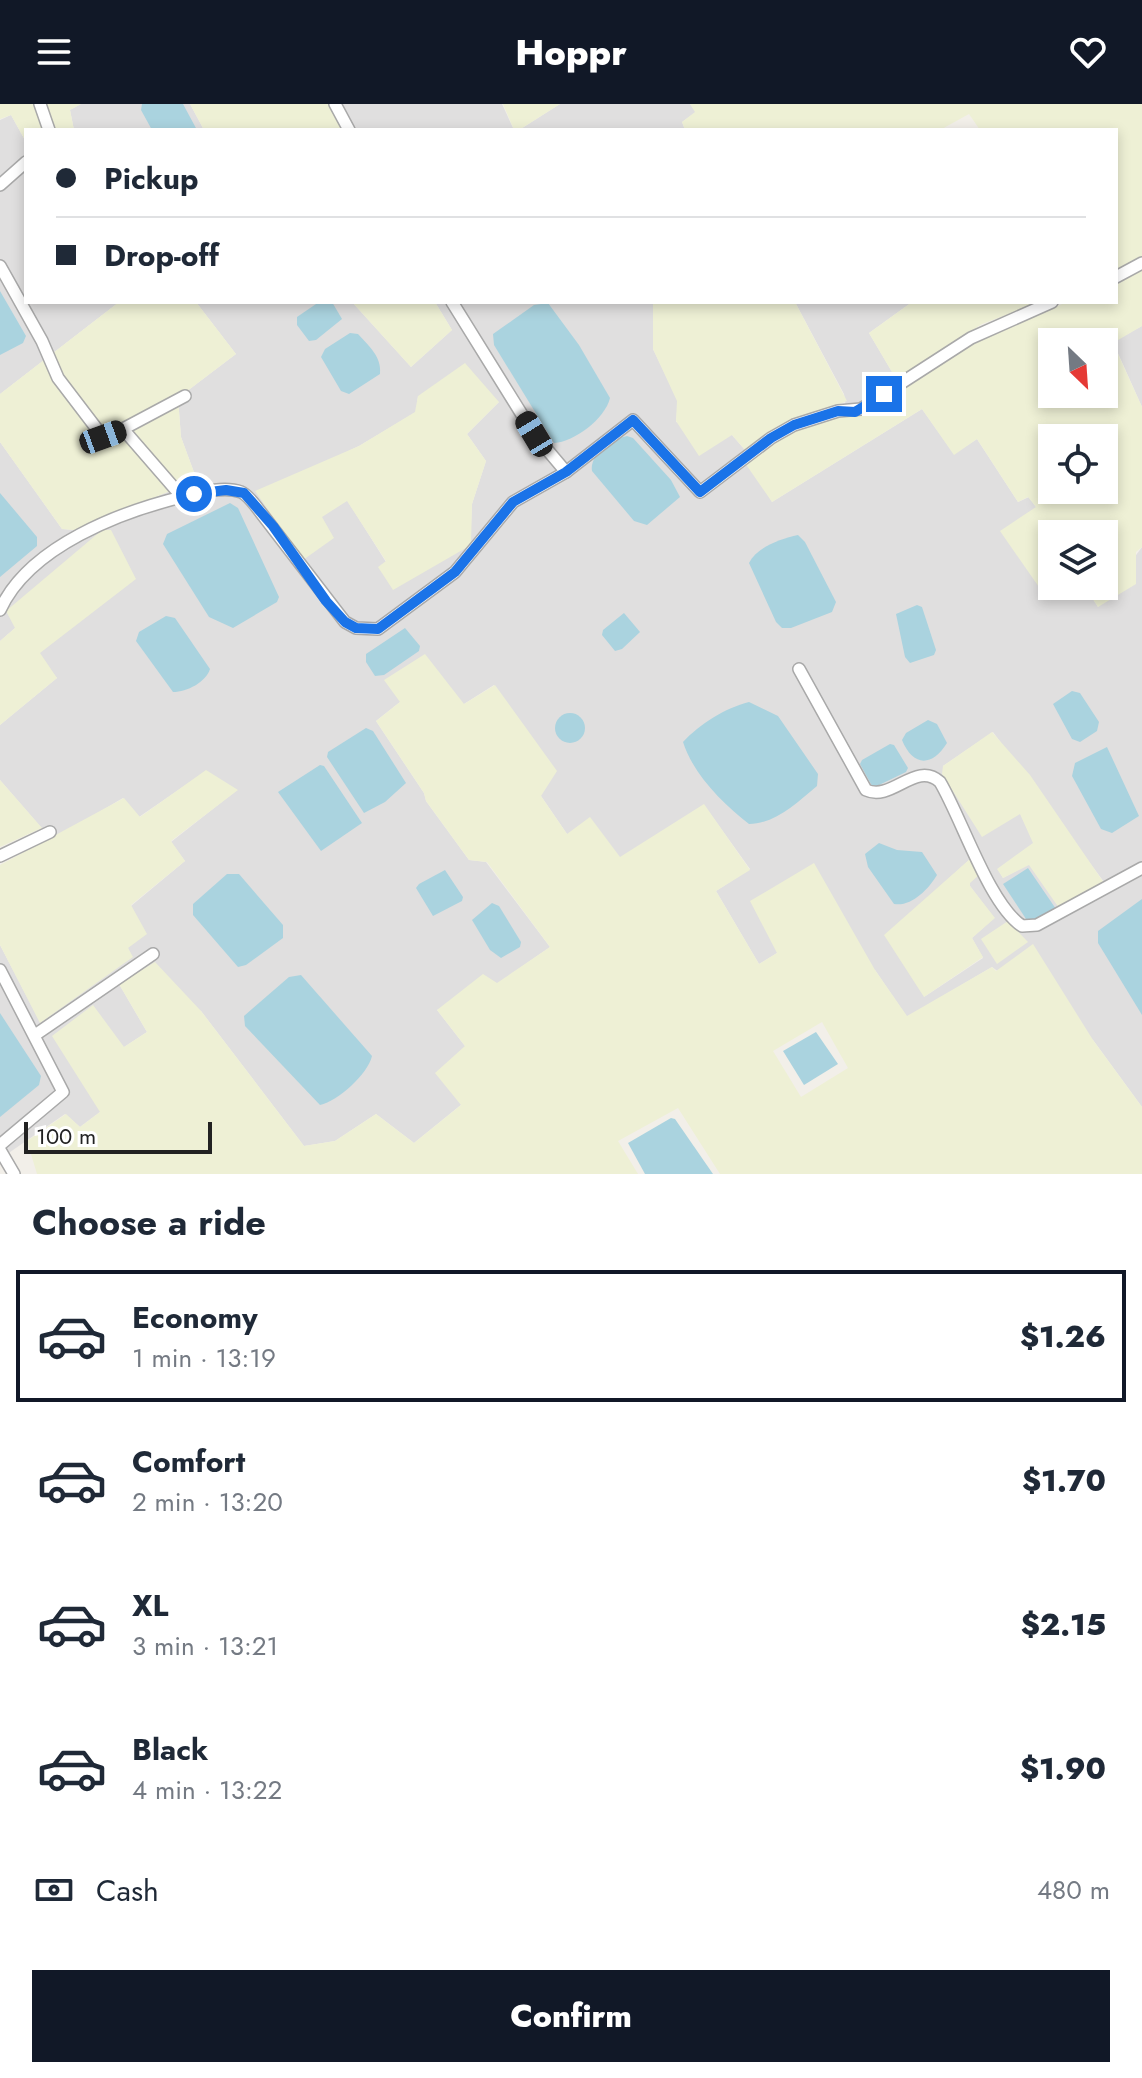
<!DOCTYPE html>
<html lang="en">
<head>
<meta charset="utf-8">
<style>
  :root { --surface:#fff; --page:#f6f6f7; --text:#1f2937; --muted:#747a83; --line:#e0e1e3; --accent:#111827 }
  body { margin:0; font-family:Jost,sans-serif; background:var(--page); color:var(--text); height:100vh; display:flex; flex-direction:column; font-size:30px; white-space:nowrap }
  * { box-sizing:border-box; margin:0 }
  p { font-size:26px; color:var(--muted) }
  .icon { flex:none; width:44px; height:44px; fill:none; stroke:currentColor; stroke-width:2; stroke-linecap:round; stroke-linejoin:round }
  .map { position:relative; height:1070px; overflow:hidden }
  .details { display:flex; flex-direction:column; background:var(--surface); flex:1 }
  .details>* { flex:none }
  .hud { position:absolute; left:24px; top:24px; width:1094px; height:176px; border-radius:0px; box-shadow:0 4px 12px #0003; display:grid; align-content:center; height:176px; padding:0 32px; background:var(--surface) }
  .needle { width:52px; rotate:155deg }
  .tools { position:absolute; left:1038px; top:224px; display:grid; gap:16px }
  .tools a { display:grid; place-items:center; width:80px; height:80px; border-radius:0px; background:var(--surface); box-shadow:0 4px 12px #0003; font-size:40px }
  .scale { position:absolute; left:24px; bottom:20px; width:188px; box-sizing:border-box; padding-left:8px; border:4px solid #222; border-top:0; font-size:22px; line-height:28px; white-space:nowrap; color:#222; -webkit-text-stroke:6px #fff; paint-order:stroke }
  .end { position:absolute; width:36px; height:36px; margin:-18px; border:10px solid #1a73e8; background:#fff; box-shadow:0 0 0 4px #fff }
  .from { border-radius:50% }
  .car { position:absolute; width:24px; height:48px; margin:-24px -12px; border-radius:10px; box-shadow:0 0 6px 2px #0007; background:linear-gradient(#222 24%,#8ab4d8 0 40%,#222 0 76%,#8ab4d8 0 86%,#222 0) }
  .hud b { display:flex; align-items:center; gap:28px; height:76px; font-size:30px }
  .hud b+b { border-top:2px solid var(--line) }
  .hud i { width:20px; height:20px; background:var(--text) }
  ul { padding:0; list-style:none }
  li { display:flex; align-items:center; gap:24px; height:132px; margin:0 16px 12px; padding:0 16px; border:4px solid transparent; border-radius:0px }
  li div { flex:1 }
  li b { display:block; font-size:30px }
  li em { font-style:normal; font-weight:800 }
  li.active { border-color:var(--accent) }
  li>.icon { width:72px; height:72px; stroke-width:1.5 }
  h2 { padding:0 32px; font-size:36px; line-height:96px }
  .pay { display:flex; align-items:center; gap:20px; height:88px; padding:0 32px; font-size:30px }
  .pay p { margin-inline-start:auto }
  .cta { display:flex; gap:16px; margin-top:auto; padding:16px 32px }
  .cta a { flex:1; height:92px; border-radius:0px; background:var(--accent); color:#fff; font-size:32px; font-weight:800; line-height:92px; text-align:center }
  header { display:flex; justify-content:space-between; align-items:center; height:104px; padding:0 32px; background:var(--accent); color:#fff; font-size:36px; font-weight:800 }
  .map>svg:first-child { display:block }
  .residential { fill:#e0dfdf; fill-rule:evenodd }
  .farmland { fill:#eef0d5; fill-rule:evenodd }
  .water { fill:#aad3df }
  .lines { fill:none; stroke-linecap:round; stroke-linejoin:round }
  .minor-casing { stroke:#a9a9a9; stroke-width:14 }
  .minor { stroke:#fff; stroke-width:11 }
  .route { stroke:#1a73e8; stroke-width:10 }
</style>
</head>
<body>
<header><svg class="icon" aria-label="menu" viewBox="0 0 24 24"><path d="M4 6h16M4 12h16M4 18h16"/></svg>Hoppr<svg class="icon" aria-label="heart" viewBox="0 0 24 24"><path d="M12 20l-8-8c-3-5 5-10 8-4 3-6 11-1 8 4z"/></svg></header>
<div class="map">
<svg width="1142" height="1070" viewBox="0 0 1142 1070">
  <rect width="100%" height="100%" fill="#f2efe9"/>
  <g class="residential">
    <path d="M81,0H190L204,26H74L70,6Z"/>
    <path d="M328,0H502L514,26H343Z"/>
    <path d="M560,0H690L696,8L682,18L685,26H519Z"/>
    <path d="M11,11L26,38V198H119L0,290V16Z"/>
    <path d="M196,198H352L411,263L452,226L435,198H653V245L678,297L676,318L732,331L745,346L772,398L922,305L954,350L977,335L1018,398L1029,393L1036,403L1041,486H1087L1098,503L1142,443V1003L1093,936L992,863L907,913L875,866L777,849L759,860L716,787L750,765L704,701L620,754L567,730L541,692L494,581L464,600L400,598L376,617L424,689L426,697L469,756L486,758L550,843L497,880L437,906L465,942L462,1000L414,1039L376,1010L335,1037L304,1042L201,907L119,880L147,928L124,943L100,1008L80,1023L65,1010L0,1055V841L40,918L132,853L128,844L131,802L185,757L171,738L237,686L206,667L139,713L123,694L52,736L0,676V621L57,574L15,524L0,537V338L62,425L74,426L194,377L195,371L181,333L178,294L236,250ZM418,292L499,298L467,330L486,357L472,400L470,441L386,458L347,396L321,413L313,364L359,342L416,308ZM993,628L1104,778V779L1029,760L1003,774L998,765L1034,739L1020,709L943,662ZM970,755L980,770L969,779L970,782L994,814L972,834L983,854L924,893L946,777Z"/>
    <path d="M795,198H912L869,229L901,283L859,311L847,310L844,290Z"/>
    <path d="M1142,222V303L1113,238Z"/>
  </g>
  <g class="farmland">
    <path d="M0,0H37L46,26H26V38L11,11L0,15Z"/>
    <path d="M42,0H81L70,6L74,26H51Z"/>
    <path d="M190,0H328L343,26H204Z"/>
    <path d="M503,0H560L519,26H514Z"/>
    <path d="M690,0H1142V154L1116,166V26H980L969,10L940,26H685L682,18L695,8Z"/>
    <path d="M1142,166V222L1113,239L1142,303V443L1136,448V480L1098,503L1087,486H1041L1000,427L1036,403L1028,393L1018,398L977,335L954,351L922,305L772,398L745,359L765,342L804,321L847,310L859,311L954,246L1006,223L1067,198H1116V181ZM1052,238H1104V290H1052ZM1052,334H1104V386H1052ZM1052,430H1104V482H1052Z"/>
    <path d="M119,198H196L236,250L178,294L181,333L195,371V377L74,426L62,425L0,338V290Z"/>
    <path d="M352,198H435L452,226L411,263Z"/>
    <path d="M653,198H795L847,297L782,322L745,346L732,331L699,352L676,317L677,297L653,245Z"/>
    <path d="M912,198H1041L982,220L896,275L869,229Z"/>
    <path d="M465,259L499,298L467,330L486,357L472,400L471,441L393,486L378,463L386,457L347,397L322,413L334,434L303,456L255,387L359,342L415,308L418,292Z"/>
    <path d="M102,426H111L136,475L40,549L57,574L0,621V537L15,524L6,507Z"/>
    <path d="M425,550L464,600L495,581L557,667L541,692L567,730L590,713L620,753L704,700L750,766L716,787L759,860L777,849L750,797L814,759L875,866L907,912L992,863L996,867L1033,840L1093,936L1142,1003V1070H720L678,1004L618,1037L638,1070H37L27,1037L66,1010L80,1023L100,1008L52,932L93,901L124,943L147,928L119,880L155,858L201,907L304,1042L335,1037L376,1010L414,1039L461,1001L435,969L465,942L437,906L483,870L497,879L550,843L487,758L469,756L426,697L424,689L376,617L400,598L384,576ZM822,918L848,964L801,993L773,947Z"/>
    <path d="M992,628L1030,671L1104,779L1059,804L1029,761L1003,774L997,765L1033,739L1020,710L982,733L942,670L943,662Z"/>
    <path d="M206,666L238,686L171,737L185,757L131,801L147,830L128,844L133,853L40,919L0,841V761L124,694L140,713Z"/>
    <path d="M0,676L42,724L0,743Z"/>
    <path d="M970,755L980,770L970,779V782L995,814L972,834L983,853L924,893L884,831Z"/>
    <path d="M1008,817L1028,838L997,860L981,835Z"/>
  </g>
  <g class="water">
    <path d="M142,0H183L197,26H152L141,6Z"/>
    <path d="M0,187L26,232L23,239L0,251Z"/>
    <path d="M319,198H332L342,215L316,236L309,237L297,221V213Z"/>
    <path d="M548,199L579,241L610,294C605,315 574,338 554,339L494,241L493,230L534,201Z"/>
    <path d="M350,229L358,230C369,242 382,253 380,270L349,290L341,287L321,253L325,245Z"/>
    <path d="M627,332L633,334L671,376L680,393L647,421L634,417L592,367C589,351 612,335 627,332Z"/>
    <path d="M0,389L37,433V442L0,473Z"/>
    <path d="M230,399L238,404L279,493L277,498L233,524L209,513L163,440L167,430Z"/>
    <path d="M798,431L805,438L836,498L832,508L791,524H782L776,518L749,459C757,443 780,435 798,431Z"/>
    <path d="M917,501L922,503L936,546L934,551L910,559L905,553L896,510Z"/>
    <path d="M624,509L640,528L622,545L615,547L602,531L603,526Z"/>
    <path d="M166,512L175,514L210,565C206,578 187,588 173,588L136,537L139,528Z"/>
    <path d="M405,524L420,542L419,547L384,571L375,572L366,558V550Z"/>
    <path d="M1072,587L1080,589L1099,618L1097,627L1080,638L1072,635L1053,600Z"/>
    <path d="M749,598L778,612L818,670L817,682C795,700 777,719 749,720C723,700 693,670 683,638C700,620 725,604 749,598Z"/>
    <circle cx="570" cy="624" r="15"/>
    <path d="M928,616L937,620L947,639C932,663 913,663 902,636L906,629Z"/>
    <path d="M366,624L373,627L406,679L385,698L364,709L327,653L328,648Z"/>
    <path d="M890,640L894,641L908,664L906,668L877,682H872L860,660L862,656Z"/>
    <path d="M1107,643L1139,712L1112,729L1101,725L1072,672L1075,659Z"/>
    <path d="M320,661L324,662L362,719L321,747L278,688Z"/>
    <path d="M879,739L897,746L922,748L937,771C928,786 911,803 894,800L868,763L865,750Z"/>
    <path d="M1028,764L1056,805L1031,818L1026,815L1003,780Z"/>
    <path d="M445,766L463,793L462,797L433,812L416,784L419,780Z"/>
    <path d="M227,770H239L283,821V834L246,861L238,863L193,811V800Z"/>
    <path d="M1142,795V911L1098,839V827Z"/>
    <path d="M492,799L499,802L521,838L520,843L501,854L490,846L472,816Z"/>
    <path d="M301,871L372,952C368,970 338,997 320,1001L245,922L244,912L289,873Z"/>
    <path d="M0,909L41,972L39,981L0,1013Z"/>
    <path d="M816,928L838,960L804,981L783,947Z"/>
    <path d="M671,1014L675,1015L713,1070H645L628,1039Z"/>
  </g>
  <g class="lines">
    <g class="minor-casing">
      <g id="minor">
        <path d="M40,0L49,26"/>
        <path d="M335,0L349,26"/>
        <path d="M0,81L26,58"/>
        <path d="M0,162L42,237L58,274L103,333L123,325L182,393"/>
        <path d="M1116,173L1142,159"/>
        <path d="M452,198L534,330L566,368L633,316L700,388L771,334L794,321L838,307L861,305L971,234L1052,198"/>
        <path d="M123,325L185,292"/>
        <path d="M0,506C29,442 122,407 186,392C202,388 225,382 241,388C246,390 251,396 255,401L345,518L356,524L378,525L455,468L513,398L566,368"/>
        <path d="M799,565L866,686C892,698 916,656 940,678C962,715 989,800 1022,822L1037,821L1142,764"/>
        <path d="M0,752L50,728"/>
        <path d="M0,866L63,988L0,1041"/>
        <path d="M35,931L153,850"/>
        <path d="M0,1046L14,1070"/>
      </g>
    </g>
    <use href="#minor" class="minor"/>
  </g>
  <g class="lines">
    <path class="route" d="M194,390L226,386L244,389L273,422L326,497L345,518L356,524L378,525L455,468L513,398L566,368L633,316L700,388L771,334L794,321L838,307L855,308L884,290"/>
  </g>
</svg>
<div class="tools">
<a><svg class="needle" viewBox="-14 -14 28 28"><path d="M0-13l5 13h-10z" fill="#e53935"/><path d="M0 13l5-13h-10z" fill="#747a83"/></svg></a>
<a><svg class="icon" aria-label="locate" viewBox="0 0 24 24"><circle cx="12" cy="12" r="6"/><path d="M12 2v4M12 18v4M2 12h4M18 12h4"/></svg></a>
<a><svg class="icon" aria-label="layers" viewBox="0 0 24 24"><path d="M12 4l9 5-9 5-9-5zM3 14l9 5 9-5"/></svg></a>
</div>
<div class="scale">100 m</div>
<i class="end from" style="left:194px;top:390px"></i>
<i class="end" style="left:884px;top:290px"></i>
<i class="car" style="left:534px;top:330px;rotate:329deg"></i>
<i class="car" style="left:103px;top:333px;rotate:70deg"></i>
<div class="hud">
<b><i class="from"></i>Pickup</b>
<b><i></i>Drop-off</b>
</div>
</div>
<section class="details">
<h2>Choose a ride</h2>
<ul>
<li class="active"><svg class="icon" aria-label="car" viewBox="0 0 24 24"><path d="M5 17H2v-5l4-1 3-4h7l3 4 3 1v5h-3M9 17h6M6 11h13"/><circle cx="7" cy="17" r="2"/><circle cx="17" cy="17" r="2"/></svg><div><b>Economy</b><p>1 min · 13:19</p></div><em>$1.26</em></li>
<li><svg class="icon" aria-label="car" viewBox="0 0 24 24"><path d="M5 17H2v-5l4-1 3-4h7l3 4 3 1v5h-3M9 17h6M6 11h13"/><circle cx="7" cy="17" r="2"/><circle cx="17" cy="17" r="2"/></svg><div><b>Comfort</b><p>2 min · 13:20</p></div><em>$1.70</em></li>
<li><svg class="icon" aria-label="car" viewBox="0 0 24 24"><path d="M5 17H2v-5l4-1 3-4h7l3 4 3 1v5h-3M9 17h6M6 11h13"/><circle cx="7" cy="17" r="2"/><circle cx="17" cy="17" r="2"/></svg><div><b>XL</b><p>3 min · 13:21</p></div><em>$2.15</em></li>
<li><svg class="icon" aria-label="car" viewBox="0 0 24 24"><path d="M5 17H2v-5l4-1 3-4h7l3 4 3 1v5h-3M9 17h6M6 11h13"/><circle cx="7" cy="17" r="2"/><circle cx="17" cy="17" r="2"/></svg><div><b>Black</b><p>4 min · 13:22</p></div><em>$1.90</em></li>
</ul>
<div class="pay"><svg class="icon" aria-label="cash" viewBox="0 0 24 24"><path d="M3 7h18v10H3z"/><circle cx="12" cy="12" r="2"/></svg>Cash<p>480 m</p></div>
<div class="cta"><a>Confirm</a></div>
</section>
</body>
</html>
